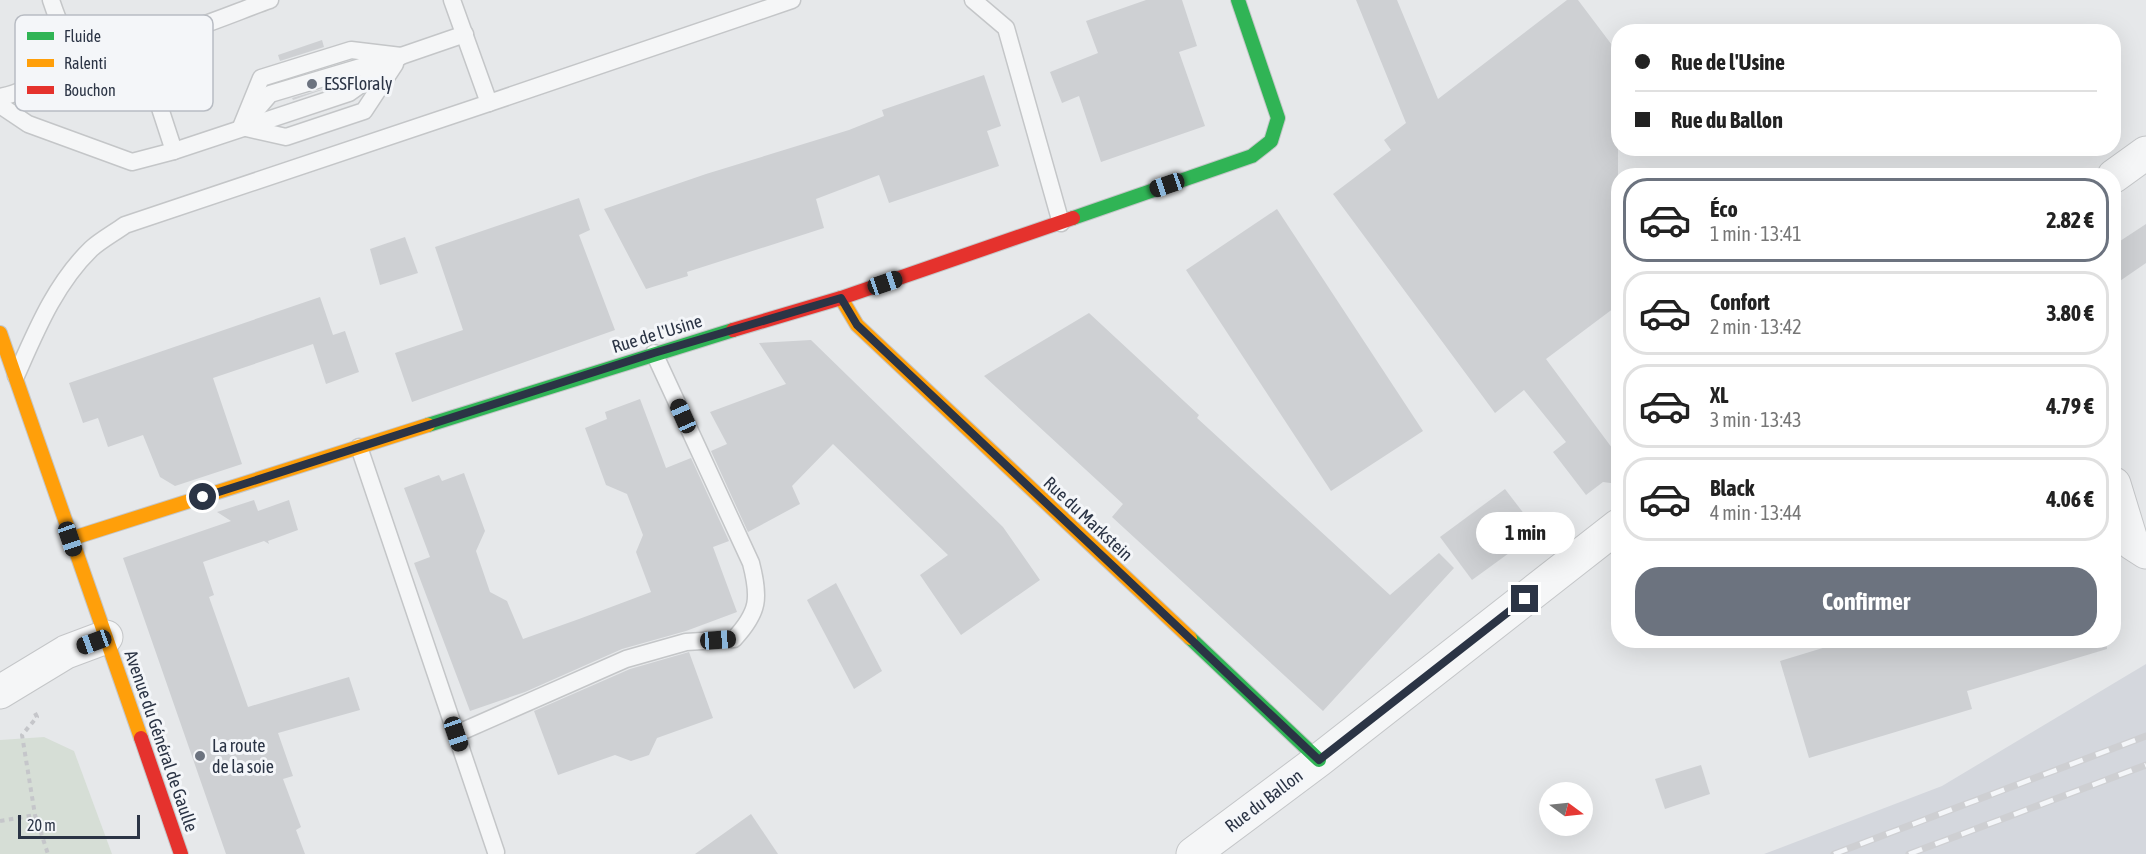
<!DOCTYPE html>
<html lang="fr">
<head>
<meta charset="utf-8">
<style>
  :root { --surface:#fff; --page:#f2f2f2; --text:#222; --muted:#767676; --line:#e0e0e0; --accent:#6c737f }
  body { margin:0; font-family:"Asap Condensed",sans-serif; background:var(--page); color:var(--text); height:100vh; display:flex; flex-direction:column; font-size:22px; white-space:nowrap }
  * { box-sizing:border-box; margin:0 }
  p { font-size:20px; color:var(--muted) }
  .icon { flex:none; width:33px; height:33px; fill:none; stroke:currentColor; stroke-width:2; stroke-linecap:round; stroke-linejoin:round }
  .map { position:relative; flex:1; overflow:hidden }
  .drawer { position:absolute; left:1611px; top:168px; width:510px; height:480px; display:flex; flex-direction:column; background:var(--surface); border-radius:24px; box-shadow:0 6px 24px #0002 }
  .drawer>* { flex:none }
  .top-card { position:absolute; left:1611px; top:24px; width:510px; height:132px; border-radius:24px; box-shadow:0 6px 24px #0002; display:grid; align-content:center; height:132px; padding:0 24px; background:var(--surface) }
  .needle { width:39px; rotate:105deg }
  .fabs { position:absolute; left:1539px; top:782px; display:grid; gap:12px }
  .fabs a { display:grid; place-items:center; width:54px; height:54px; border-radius:50%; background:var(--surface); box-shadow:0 6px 24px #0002; font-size:30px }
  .scale { position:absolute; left:18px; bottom:15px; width:122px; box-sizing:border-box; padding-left:6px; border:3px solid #2b3445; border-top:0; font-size:16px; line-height:21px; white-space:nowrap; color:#2b3445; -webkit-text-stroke:4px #f4f6f9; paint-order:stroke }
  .end { position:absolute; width:27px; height:27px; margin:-14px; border:8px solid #2b3445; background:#fff; box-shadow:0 0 0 3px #fff }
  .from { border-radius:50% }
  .bubble { position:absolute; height:42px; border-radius:21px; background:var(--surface); box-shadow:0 6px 24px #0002; font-size:20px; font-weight:700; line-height:42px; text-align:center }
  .car { position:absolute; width:18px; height:36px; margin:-18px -9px; border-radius:8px; box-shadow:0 0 4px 2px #0007; background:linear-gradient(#222 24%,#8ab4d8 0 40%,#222 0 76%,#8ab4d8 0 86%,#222 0) }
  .top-card b { display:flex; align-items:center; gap:21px; height:57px; font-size:22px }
  .top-card b+b { border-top:2px solid var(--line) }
  .top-card i { width:15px; height:15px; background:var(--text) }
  ul { padding:10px 0 0; list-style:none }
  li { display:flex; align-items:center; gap:18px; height:84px; margin:0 12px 9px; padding:0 12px; border:3px solid var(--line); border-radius:24px }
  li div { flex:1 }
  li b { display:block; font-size:22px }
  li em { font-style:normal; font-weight:700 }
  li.active { border-color:var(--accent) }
  li>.icon { width:54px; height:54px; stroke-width:1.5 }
  .cta { display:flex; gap:12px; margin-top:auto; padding:12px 24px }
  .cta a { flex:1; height:69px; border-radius:24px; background:var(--accent); color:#fff; font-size:24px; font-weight:700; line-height:69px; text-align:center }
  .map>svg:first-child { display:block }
  .built { fill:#d4d7dd }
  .green { fill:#d6ded6 }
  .building { fill:#ced0d3 }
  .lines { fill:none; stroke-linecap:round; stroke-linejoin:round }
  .lane-casing { stroke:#c4c6c8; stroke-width:19 }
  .street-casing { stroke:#c4c6c8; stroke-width:35 }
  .fast-casing { stroke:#c4c6c8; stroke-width:16 }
  .slow-casing { stroke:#c4c6c8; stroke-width:16 }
  .jam-casing { stroke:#c4c6c8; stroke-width:16 }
  .path { stroke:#c5c6ca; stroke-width:4; stroke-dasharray:4.5 4.5; stroke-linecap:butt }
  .lane { stroke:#f5f6f7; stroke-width:16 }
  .street { stroke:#f5f6f7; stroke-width:33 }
  .fast { stroke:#30b455; stroke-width:14 }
  .slow { stroke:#ff9f0a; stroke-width:14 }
  .jam { stroke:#e5322d; stroke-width:14 }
  .rail-casing { stroke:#cecfd2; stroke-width:7 }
  .rail { stroke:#f4f6f9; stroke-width:4.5; stroke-dasharray:14; stroke-linecap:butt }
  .route { stroke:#2b3445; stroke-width:8 }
  .poi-dot { fill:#6c737f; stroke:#f4f6f9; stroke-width:2 }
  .labels { text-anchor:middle; stroke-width:6; stroke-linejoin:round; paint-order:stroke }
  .poi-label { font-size:18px; fill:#2b3445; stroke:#f4f6f9; text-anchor:start }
  .street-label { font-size:18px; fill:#2b3445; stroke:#f4f6f9 }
  .key { fill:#f4f6f9; stroke:#b8bcc3; stroke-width:1.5 }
  .key-label { font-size:16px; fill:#2b3445 }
</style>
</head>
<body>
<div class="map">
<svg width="2146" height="854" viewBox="0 0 2146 854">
  <rect width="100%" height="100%" fill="#e6e8ea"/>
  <path class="built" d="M2146,664V854H1764L1942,786Z"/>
  <path class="green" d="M44,737L74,751L112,854H0V740Z"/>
  <g class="building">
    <path d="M1146,0H1182L1197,46L1179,52L1205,126L1101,162L1079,96L1062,103L1050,72L1098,53L1086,21Z"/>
    <path d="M1356,0H1397L1438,99L1567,0H1578L1618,53V305L1546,359L1618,456V484L1603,482L1586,495L1553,452L1566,442L1524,390L1495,413L1333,194L1391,150L1384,140L1406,123Z"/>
    <path d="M322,40L324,47L280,61L278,55Z"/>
    <path d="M984,75L1001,126L987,131L999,166L889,203L879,175L816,199L824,228L687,272L688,276L646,289L604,209L706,174L849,130L884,116L882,110Z"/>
    <path d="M336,85L293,100L292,98Z"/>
    <path d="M579,198L590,230L579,235L615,330L412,402L395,353L463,330L435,247Z"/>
    <path d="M1277,209L1423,431L1331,491L1186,270Z"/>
    <path d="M2146,224V263L2114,285V245Z"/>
    <path d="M405,237L418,273L380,285L370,249Z"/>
    <path d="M320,297L333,335L345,331L359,372L326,384L313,344L213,378L242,464L175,486L160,477L143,435L108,447L98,418L83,423L69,383Z"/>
    <path d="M1089,313L1199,415L1197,418L1390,595L1439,553L1454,568L1323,711L1112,517L1123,504L984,376Z"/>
    <path d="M811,340L1003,527L1040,580L961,635L920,575L948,555L833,444L792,486L800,504L748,532L711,451L727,444L710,412L786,384L759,343Z"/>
    <path d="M640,399L666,468L691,458L729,541L713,547L737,612L686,631L622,649L525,692L470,711L414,563L430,557L404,488L439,475L442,481L464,473L485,531L476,551L490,592L507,601L523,639L579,619L651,592L636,552L643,535L627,494L606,485L585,428L607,419L605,412Z"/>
    <path d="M1505,489L1538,532L1472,580L1440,537Z"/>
    <path d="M254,500L258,511L289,500L298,530L268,541L269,544L264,541L203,562L214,595L209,597L248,707L349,677L360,710L278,733L293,776L283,779L301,827L296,830L305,854H226L123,558L231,521L217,512Z"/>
    <path d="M836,583L882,671L854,689L807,600Z"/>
    <path d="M1849,640H2106L2107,649L1967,691L1972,709L1809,758L1780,661Z"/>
    <path d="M689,652L713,718L657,738L649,755L631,761L615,755L558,775L534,711L630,669Z"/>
    <path d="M1701,765L1710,794L1665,809L1655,779Z"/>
    <path d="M751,814L778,854H695Z"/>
  </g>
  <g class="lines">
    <g class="lane-casing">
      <g id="lane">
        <path d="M51,0C57,18 62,35 80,46C114,66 231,13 270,0"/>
        <path d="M973,0L1006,28L1061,223"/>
        <path d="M140,47L174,151"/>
        <path d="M0,97C42,89 51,66 60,27"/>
        <path d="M489,103L792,0"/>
        <path d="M0,105L28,124L132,162L174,151L349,93L401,56L465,34"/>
        <path d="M252,115L270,94L391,58"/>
        <path d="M241,127L261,78L351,50L401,56"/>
        <path d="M242,127L286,137L364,111L395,64"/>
        <path d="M16,376C36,331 55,284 91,249C101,240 114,233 125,225L489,103L452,0"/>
        <path d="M359,447L496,852"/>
        <path d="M456,734L626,659L686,642L734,639C759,612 760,598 751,563L654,353"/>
      </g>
    </g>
    <g class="street-casing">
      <g id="street">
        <path d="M2114,176L2146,153"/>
        <path d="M2114,484L2132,543L2146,552"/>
        <path d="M0,692L66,652L106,637"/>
        <path d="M1193,854L1319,760L1618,526"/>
      </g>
    </g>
    <g class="fast-casing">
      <g id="fast">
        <path d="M1073,218L1252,156L1271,141L1278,118L1238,0"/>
        <path d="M428,425L733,330"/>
        <path d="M1190,638L1319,760"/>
      </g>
    </g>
    <g class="slow-casing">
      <g id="slow">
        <path d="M841,298L857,325L1190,638"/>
        <path d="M0,333L141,738"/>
        <path d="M70,539L428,425"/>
      </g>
    </g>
    <g class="jam-casing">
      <g id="jam">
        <path d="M733,330L841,298L1073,218"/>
        <path d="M141,738L181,854"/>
      </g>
    </g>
    <g class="path">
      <path d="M35,713L37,717L22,735L35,815L48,854"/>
      <path d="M0,821L35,815"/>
    </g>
    <use href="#lane" class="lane"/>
    <use href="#street" class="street"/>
    <use href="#fast" class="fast"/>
    <use href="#slow" class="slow"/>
    <use href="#jam" class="jam"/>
    <g class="rail-casing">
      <g id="rail">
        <path d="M1834,854L2146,736"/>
        <path d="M1909,854L2146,765"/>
      </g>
    </g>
    <use href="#rail" class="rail"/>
  </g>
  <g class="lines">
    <path class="route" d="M203,497L654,353L841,298L857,325L1319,760L1525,599"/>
  </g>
  <g class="poi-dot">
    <circle cx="312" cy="84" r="6"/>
    <circle cx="200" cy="756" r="6"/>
  </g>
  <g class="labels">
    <g class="poi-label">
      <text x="324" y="90">ESSFloraly</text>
      <text x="212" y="752">La route<tspan x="212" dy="21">de la soie</tspan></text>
    </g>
    <g class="street-label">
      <text transform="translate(657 334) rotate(-17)" y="6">Rue de l'Usine</text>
      <text transform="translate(1088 519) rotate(43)" y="6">Rue du Markstein</text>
      <text transform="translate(161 741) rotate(71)" y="6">Avenue du Général de Gaulle</text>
      <text transform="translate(1264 801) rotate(-37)" y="6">Rue du Ballon</text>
    </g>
  </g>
  <rect x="15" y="15" width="198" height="96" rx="9" class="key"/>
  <rect x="27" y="32" width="27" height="8" fill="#30b455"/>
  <rect x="27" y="59" width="27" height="8" fill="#ff9f0a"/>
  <rect x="27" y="86" width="27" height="8" fill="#e5322d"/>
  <g class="key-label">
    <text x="64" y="42">Fluide</text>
    <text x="64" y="69">Ralenti</text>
    <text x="64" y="96">Bouchon</text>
  </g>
</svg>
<div class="fabs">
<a><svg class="needle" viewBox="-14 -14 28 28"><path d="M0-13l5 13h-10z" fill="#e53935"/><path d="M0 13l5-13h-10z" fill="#767676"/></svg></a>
</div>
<div class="scale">20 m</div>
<i class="end from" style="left:203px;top:497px"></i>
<i class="end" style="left:1525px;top:599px"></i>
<div class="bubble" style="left:1476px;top:512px;width:99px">1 min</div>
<i class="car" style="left:1167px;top:185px;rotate:251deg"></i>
<i class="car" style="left:885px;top:283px;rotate:71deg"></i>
<i class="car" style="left:683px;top:416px;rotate:336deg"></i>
<i class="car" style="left:70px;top:539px;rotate:161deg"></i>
<i class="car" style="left:718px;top:640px;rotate:86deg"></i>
<i class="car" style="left:94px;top:642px;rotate:250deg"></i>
<i class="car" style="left:456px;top:734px;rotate:161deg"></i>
<div class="top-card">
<b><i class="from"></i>Rue de l'Usine</b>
<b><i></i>Rue du Ballon</b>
</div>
<section class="drawer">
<ul>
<li class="active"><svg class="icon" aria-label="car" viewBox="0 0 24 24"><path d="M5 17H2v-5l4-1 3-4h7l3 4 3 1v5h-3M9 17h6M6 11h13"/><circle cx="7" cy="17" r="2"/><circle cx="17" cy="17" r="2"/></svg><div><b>Éco</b><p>1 min · 13:41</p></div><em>2.82 €</em></li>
<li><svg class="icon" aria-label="car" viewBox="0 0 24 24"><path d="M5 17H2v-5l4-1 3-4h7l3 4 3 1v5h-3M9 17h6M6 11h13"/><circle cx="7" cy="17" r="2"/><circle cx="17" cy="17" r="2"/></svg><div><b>Confort</b><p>2 min · 13:42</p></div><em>3.80 €</em></li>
<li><svg class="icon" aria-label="car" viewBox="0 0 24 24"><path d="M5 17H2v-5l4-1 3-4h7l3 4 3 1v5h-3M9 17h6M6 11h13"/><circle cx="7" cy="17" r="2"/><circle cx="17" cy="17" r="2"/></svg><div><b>XL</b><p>3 min · 13:43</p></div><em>4.79 €</em></li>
<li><svg class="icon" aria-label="car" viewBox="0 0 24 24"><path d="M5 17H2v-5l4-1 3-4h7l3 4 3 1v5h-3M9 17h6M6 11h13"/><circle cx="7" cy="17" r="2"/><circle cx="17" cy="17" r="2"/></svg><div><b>Black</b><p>4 min · 13:44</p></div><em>4.06 €</em></li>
</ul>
<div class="cta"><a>Confirmer</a></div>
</section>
</div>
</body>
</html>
